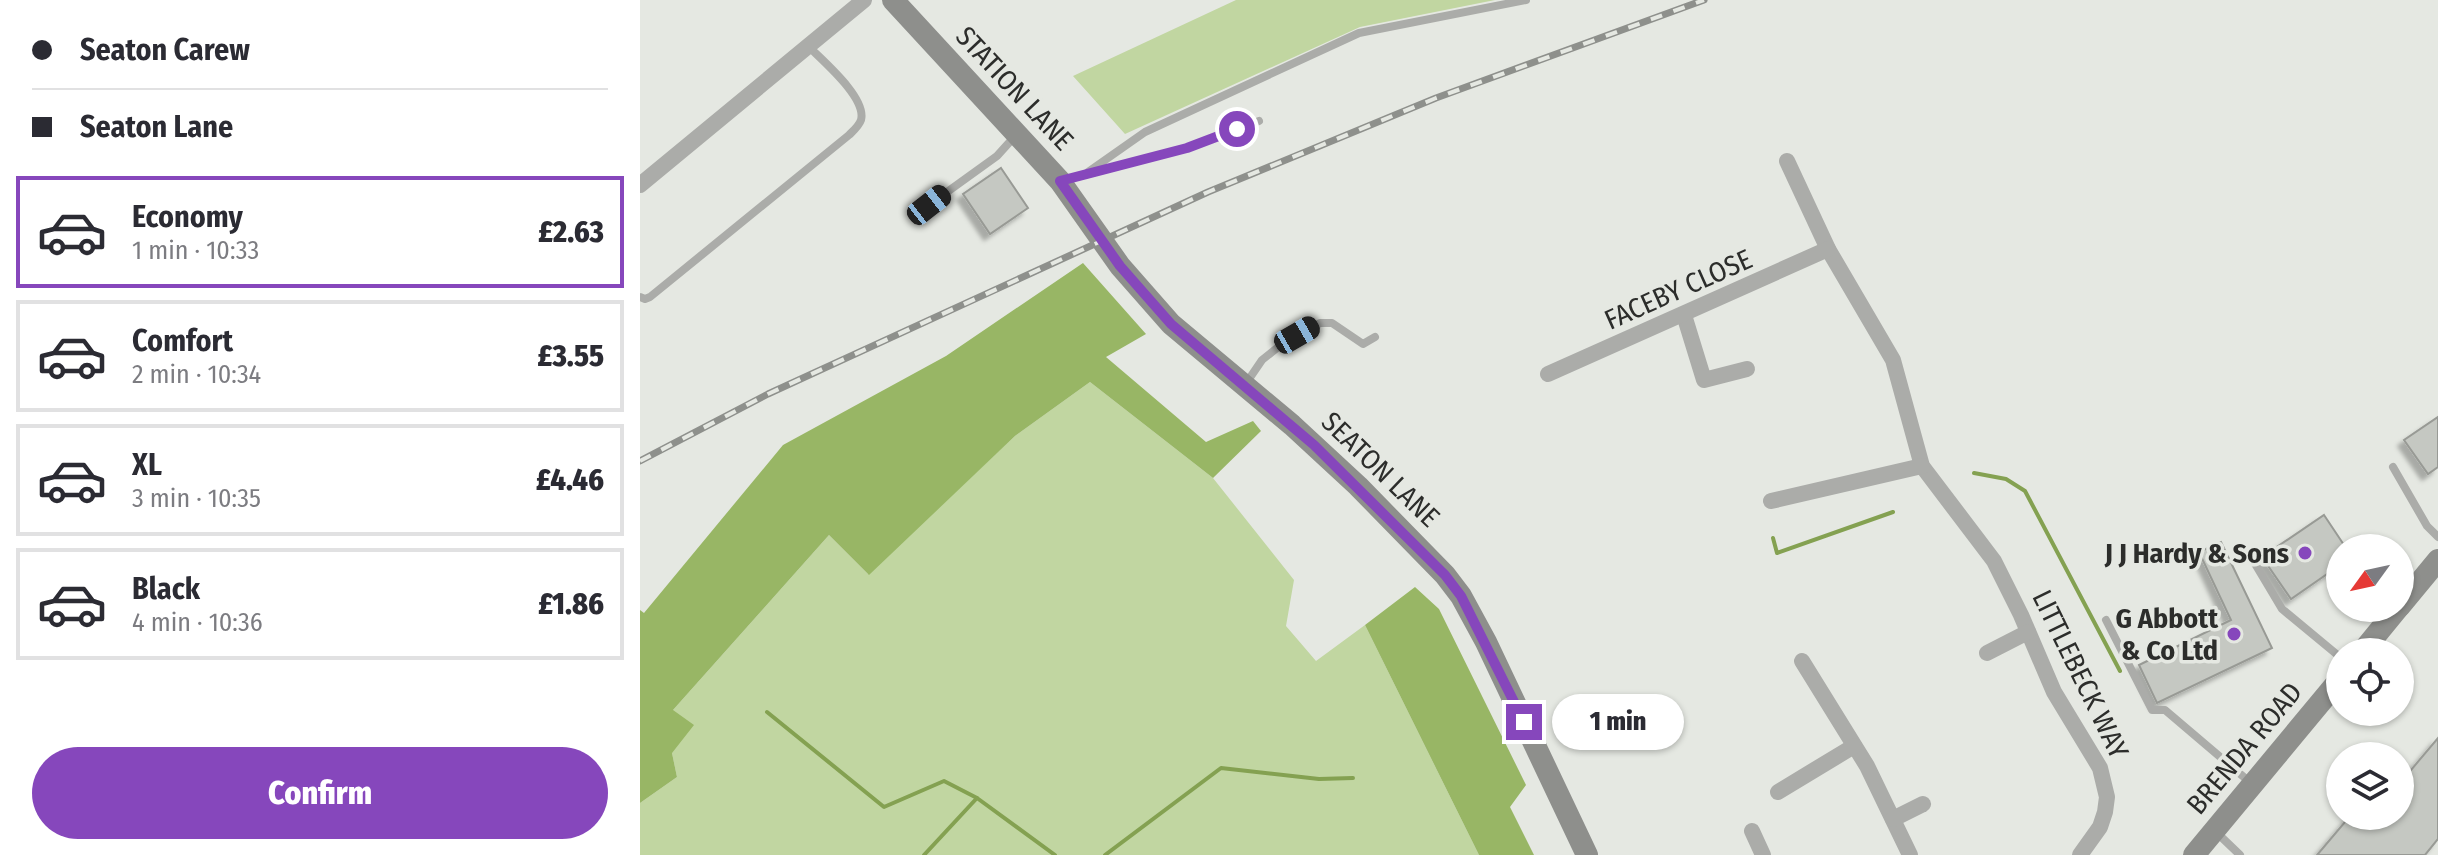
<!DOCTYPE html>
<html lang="en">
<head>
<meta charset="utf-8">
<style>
  :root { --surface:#fff; --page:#f7f7f7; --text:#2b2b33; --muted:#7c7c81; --line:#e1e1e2; --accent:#8647bc }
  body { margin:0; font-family:"Fira Sans Condensed",sans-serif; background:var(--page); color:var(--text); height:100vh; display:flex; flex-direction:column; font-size:30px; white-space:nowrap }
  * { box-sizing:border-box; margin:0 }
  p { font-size:26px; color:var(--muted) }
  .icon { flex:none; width:44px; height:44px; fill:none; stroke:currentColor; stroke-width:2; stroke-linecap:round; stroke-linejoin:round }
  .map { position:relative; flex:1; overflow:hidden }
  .sheet { display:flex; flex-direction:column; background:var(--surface); width:640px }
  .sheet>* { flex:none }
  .banner { display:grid; align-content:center; height:176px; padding:0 32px; background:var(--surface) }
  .needle { width:52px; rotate:237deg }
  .tools { position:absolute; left:1686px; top:534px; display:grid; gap:16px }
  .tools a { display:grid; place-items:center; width:88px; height:88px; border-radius:50%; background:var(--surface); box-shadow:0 2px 6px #0004; font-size:40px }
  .end { position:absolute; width:36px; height:36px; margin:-18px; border:10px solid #8647bc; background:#fff; box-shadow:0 0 0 4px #fff }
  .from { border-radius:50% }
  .bubble { position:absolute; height:56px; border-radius:28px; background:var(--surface); box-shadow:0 2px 6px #0004; font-size:26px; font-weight:800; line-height:56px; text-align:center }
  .car { position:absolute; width:24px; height:48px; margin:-24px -12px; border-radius:10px; box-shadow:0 0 6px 2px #0007; background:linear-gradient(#222 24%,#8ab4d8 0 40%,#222 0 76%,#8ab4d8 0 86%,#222 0) }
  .banner b { display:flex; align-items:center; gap:28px; height:76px; font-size:30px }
  .banner b+b { border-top:2px solid var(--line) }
  .banner i { width:20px; height:20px; background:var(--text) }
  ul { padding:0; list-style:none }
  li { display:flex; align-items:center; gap:24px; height:112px; margin:0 16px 12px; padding:0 16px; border:4px solid var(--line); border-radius:0px }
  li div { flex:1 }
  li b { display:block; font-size:30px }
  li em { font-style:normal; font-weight:800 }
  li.current { border-color:var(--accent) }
  li>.icon { width:72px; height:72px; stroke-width:1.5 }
  .action { display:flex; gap:16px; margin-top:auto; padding:16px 32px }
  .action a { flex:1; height:92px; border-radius:48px; background:var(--accent); color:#fff; font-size:32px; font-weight:800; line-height:92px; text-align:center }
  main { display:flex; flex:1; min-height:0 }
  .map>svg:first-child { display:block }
  .green { fill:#c1d6a1 }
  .forest { fill:#98b665 }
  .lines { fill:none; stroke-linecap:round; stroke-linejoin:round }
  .stream { stroke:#84a151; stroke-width:4 }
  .building { fill:#c5c8c2; stroke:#989a95; stroke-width:2; filter:url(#shadow) }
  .service { stroke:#abaca9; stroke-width:8 }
  .minor { stroke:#abaca9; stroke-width:16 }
  .secondary { stroke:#8e8f8c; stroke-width:22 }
  .rail-casing { stroke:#8e908c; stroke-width:7 }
  .rail { stroke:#e5e8e2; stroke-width:4; stroke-dasharray:12; stroke-linecap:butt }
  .route { stroke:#8647bc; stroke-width:10 }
  .poi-dot { fill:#8647bc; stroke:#e5e8e2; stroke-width:3 }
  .labels { text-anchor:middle; stroke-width:7; stroke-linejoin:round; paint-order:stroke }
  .street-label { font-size:28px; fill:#2c2d2b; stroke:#e5e8e2 }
  .poi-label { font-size:28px; font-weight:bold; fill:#2c2d2b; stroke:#e5e8e2; text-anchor:end }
</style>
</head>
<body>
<main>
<section class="sheet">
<div class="banner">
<b><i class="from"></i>Seaton Carew</b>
<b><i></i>Seaton Lane</b>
</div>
<ul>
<li class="current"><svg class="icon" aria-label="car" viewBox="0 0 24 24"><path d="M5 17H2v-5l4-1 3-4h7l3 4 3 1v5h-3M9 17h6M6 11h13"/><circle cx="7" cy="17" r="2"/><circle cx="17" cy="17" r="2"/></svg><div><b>Economy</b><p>1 min · 10:33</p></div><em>£2.63</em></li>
<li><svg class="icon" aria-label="car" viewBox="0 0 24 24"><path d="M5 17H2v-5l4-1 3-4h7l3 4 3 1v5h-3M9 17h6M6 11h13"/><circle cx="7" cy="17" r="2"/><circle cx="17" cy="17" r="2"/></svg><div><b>Comfort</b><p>2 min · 10:34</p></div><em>£3.55</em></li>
<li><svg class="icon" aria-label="car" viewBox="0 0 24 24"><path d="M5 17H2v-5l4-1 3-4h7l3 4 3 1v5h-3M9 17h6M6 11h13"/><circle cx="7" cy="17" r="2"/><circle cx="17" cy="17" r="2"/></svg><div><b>XL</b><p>3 min · 10:35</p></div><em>£4.46</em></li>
<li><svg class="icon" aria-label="car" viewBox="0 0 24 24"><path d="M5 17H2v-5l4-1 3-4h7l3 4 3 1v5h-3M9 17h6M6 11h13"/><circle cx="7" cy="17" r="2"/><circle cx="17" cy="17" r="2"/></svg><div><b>Black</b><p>4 min · 10:36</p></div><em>£1.86</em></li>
</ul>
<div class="action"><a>Confirm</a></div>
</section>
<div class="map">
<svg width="1798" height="855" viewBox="0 0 1798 855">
  <defs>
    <filter id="shadow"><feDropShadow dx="-6" dy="6" stdDeviation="2" flood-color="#0004"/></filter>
  </defs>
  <rect width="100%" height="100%" fill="#e5e8e2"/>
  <g class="green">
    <path d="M596,0H855L720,27L485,134L433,76Z"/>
    <path d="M450,382L573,478L654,580L646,626L676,661L725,625L839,855H0V803L37,777L32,753L33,710L189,535L228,574L375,436Z"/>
  </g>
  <g class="forest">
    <path d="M443,263L506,334L466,357L566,442L613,421L621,431L573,478L450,382L375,436L229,575L189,535L33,710L54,725L32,753L37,777L0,803V610L4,613L143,445L306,356Z"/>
    <path d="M775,587L799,609L886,785L870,807L894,855H839L725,625Z"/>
  </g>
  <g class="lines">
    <g class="stream">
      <path d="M1334,473L1366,479L1385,491L1480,671"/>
      <path d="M1133,538L1137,553L1253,512"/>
      <path d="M127,712L244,807L304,781L337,798L284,855"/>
      <path d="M337,798L415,855"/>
      <path d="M465,855L581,768L679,779L713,778"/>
    </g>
  </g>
  <g class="building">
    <path d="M361,168L388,208L350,234L323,194Z"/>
    <path d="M1798,417V467L1788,474L1764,440Z"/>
    <path d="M1684,515L1706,548H1700V565L1651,599L1622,557Z"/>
    <path d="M1581,542L1632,648L1517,703L1499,665L1591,620L1559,552Z"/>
    <path d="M1798,738V839L1785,855H1677L1710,816H1716L1726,824L1733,816H1760V783Z"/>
  </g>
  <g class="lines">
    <g class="service">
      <path d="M448,172L505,132L719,33L886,0"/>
      <path d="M422,181L547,148L619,121"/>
      <path d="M289,205L357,156L376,135"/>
      <path d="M0,297L5,299L10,297L209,135C213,131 219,126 221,120C227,98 183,61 168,46"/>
      <path d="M607,382L622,360L642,344L680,323H692L723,344L735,337"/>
      <path d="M1753,467L1787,526L1798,537"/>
      <path d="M1608,552L1642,609L1700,657"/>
      <path d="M1466,620L1512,710H1525L1612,784"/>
      <path d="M1575,831L1600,855"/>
    </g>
    <g class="minor">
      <path d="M1147,161L1188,249L1253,360L1282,466L1354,561L1381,615L1414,692L1460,768L1467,797L1465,812L1460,827L1440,855"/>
      <path d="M0,185L224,0"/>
      <path d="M1044,315L1064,380L1107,369"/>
      <path d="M908,374L1188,249"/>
      <path d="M1131,501L1282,466"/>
      <path d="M1347,653L1388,632"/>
      <path d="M1162,661L1227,766L1270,855"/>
      <path d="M1138,792L1214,746"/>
      <path d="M1253,819L1283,804"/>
      <path d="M1112,831L1123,855"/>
    </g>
    <g class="secondary">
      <path d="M253,0L420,181L480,266L531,324L652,425L718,486L805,575L821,596L846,642L947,855"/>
      <path d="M1760,606L1798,560"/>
      <path d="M1722,652L1758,608"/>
      <path d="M1554,855L1700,679"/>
    </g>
    <g class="rail-casing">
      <path id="rail" d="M0,461L128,394L568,192L796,98L1064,0"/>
    </g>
    <use href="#rail" class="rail"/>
  </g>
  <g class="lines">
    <path class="route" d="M597,129L547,148L420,181L480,266L531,324L674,445L805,575L821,596L884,722"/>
  </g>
  <g class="poi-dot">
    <circle cx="1665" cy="553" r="8"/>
    <circle cx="1594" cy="634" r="8"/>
  </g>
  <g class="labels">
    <g class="street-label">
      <text transform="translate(375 88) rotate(47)" y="10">STATION LANE</text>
      <text transform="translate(1038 289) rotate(-24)" y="10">FACEBY CLOSE</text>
      <text transform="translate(741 469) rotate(44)" y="10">SEATON LANE</text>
      <text transform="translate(1441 674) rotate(64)" y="10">LITTLEBECK WAY</text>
      <text transform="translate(1604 748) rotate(-50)" y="10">BRENDA ROAD</text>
    </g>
    <g class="poi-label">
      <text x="1649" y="563">J J Hardy &amp; Sons</text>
      <text x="1578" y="628">G Abbott<tspan x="1578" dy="32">&amp; Co Ltd</tspan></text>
    </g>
  </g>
</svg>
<div class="tools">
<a><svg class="needle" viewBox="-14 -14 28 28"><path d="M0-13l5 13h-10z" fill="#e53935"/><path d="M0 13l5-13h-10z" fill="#7c7c81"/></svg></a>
<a><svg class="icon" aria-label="locate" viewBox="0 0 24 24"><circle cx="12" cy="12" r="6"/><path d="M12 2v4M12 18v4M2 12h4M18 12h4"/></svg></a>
<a><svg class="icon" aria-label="layers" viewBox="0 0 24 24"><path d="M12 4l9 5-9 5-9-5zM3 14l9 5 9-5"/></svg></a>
</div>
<i class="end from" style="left:597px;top:129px"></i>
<i class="end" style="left:884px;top:722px"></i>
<div class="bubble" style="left:912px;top:694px;width:132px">1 min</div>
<i class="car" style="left:289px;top:205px;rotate:52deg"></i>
<i class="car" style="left:657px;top:335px;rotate:60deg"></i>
</div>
</main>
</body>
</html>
